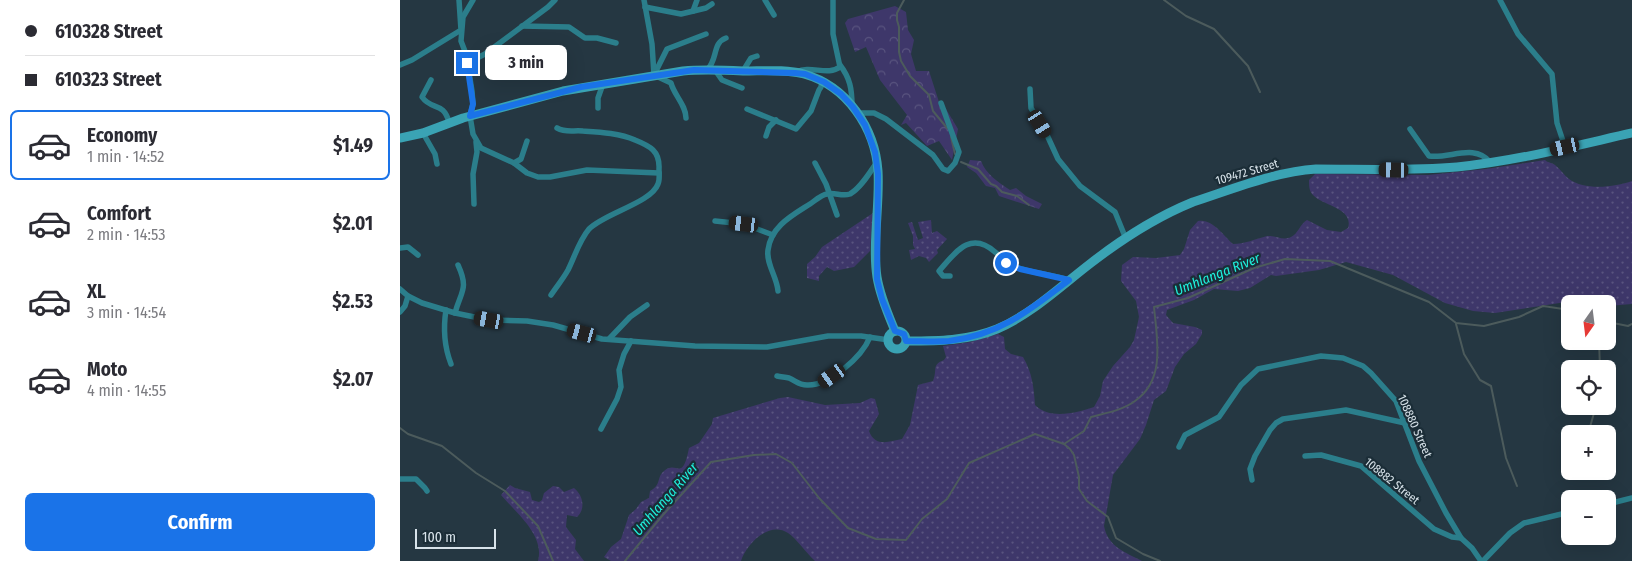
<!DOCTYPE html>
<html lang="en">
<head>
<meta charset="utf-8">
<style>
  :root { --surface:#fff; --page:#f7f7f7; --text:#2b2b33; --muted:#7c7c81; --line:#e1e1e2; --accent:#1a73e8 }
  body { margin:0; font-family:"Fira Sans Condensed",sans-serif; background:var(--page); color:var(--text); height:100vh; display:flex; flex-direction:column; font-size:19px; white-space:nowrap }
  * { box-sizing:border-box; margin:0 }
  p { font-size:16px; color:var(--muted) }
  .icon { flex:none; width:28px; height:28px; fill:none; stroke:currentColor; stroke-width:2; stroke-linecap:round; stroke-linejoin:round }
  .map { position:relative; flex:1; overflow:hidden }
  .side { display:flex; flex-direction:column; background:var(--surface); width:400px }
  .side>* { flex:none }
  .top-card { display:grid; align-content:center; height:110px; padding:0 25px; background:var(--surface) }
  .needle { width:32px; rotate:194deg }
  .controls { position:absolute; left:1161px; top:295px; display:grid; gap:10px }
  .controls a { display:grid; place-items:center; width:55px; height:55px; border-radius:8px; background:var(--surface); box-shadow:0 5px 20px #0002; font-size:25px }
  .scale { position:absolute; left:15px; bottom:12px; width:81px; box-sizing:border-box; padding-left:5px; border:2px solid #d8e3ea; border-top:0; font-size:14px; line-height:18px; white-space:nowrap; color:#d8e3ea; -webkit-text-stroke:4px #1b2d37; paint-order:stroke }
  .end { position:absolute; width:22px; height:22px; margin:-11px; border:6px solid #1a73e8; background:#fff; box-shadow:0 0 0 2px #fff }
  .from { border-radius:50% }
  .bubble { position:absolute; height:35px; border-radius:8px; background:var(--surface); box-shadow:0 5px 20px #0002; font-size:16px; font-weight:700; line-height:35px; text-align:center }
  .car { position:absolute; width:15px; height:30px; margin:-15px -8px; border-radius:6px; box-shadow:0 0 4px 1px #0007; background:linear-gradient(#222 24%,#8ab4d8 0 40%,#222 0 76%,#8ab4d8 0 86%,#222 0) }
  .top-card b { display:flex; align-items:center; gap:18px; height:48px; font-size:19px }
  .top-card b+b { border-top:1px solid var(--line) }
  .top-card i { width:12px; height:12px; background:var(--text) }
  ul { padding:0; list-style:none }
  li { display:flex; align-items:center; gap:15px; height:70px; margin:0 10px 8px; padding:0 15px; border:2px solid transparent; border-radius:8px }
  li div { flex:1 }
  li b { display:block; font-size:19px }
  li em { font-style:normal; font-weight:700 }
  li.on { border-color:var(--accent) }
  li>.icon { width:45px; height:45px; stroke-width:1.5 }
  .primary-button { display:flex; gap:10px; margin-top:auto; padding:10px 25px }
  .primary-button a { flex:1; height:58px; border-radius:8px; background:var(--accent); color:#fff; font-size:20px; font-weight:700; line-height:58px; text-align:center }
  main { display:flex; flex:1; min-height:0 }
  .map>svg:first-child { display:block }
  .grass { fill:url(#grass-dots) }
  .forest { fill:url(#forest-crowns) }
  .lines { fill:none; stroke-linecap:round; stroke-linejoin:round }
  .stream { stroke:#4c5b5c; stroke-width:2 }
  .street { stroke:#2b7e8b; stroke-width:5.5 }
  .secondary { stroke:#3aa3b4; stroke-width:9 }
  .route { stroke:#1a73e8; stroke-width:6 }
  .labels { text-anchor:middle; stroke-width:4.5; stroke-linejoin:round; paint-order:stroke }
  .street-label { font-size:12px; fill:#d8e3ea; stroke:#1b2d37 }
  .water-label { font-size:14px; font-style:italic; fill:#1ff0dc; stroke:#1b2d37 }
</style>
</head>
<body>
<main>
<section class="side">
<div class="top-card">
<b><i class="from"></i>610328 Street</b>
<b><i></i>610323 Street</b>
</div>
<ul>
<li class="on"><svg class="icon" aria-label="car" viewBox="0 0 24 24"><path d="M5 17H2v-5l4-1 3-4h7l3 4 3 1v5h-3M9 17h6M6 11h13"/><circle cx="7" cy="17" r="2"/><circle cx="17" cy="17" r="2"/></svg><div><b>Economy</b><p>1 min · 14:52</p></div><em>$1.49</em></li>
<li><svg class="icon" aria-label="car" viewBox="0 0 24 24"><path d="M5 17H2v-5l4-1 3-4h7l3 4 3 1v5h-3M9 17h6M6 11h13"/><circle cx="7" cy="17" r="2"/><circle cx="17" cy="17" r="2"/></svg><div><b>Comfort</b><p>2 min · 14:53</p></div><em>$2.01</em></li>
<li><svg class="icon" aria-label="car" viewBox="0 0 24 24"><path d="M5 17H2v-5l4-1 3-4h7l3 4 3 1v5h-3M9 17h6M6 11h13"/><circle cx="7" cy="17" r="2"/><circle cx="17" cy="17" r="2"/></svg><div><b>XL</b><p>3 min · 14:54</p></div><em>$2.53</em></li>
<li><svg class="icon" aria-label="car" viewBox="0 0 24 24"><path d="M5 17H2v-5l4-1 3-4h7l3 4 3 1v5h-3M9 17h6M6 11h13"/><circle cx="7" cy="17" r="2"/><circle cx="17" cy="17" r="2"/></svg><div><b>Moto</b><p>4 min · 14:55</p></div><em>$2.07</em></li>
</ul>
<div class="primary-button"><a>Confirm</a></div>
</section>
<div class="map">
<svg width="1232" height="561" viewBox="0 0 1232 561">
  <defs>
    <pattern id="grass-dots" width="8" height="8" patternUnits="userSpaceOnUse" patternTransform="scale(1.25)"><rect width="8" height="8" fill="#3e376a"/><path d="M2 2h.1M6 6h.1" fill="none" stroke="#59547f" stroke-width="1.8" stroke-linecap="round"/></pattern>
    <pattern id="forest-crowns" width="20" height="18" patternUnits="userSpaceOnUse" patternTransform="scale(1.25)"><rect width="20" height="18" fill="#3e376a"/><path d="M2 6a3 3 0 1 1 6 0M12 15a3 3 0 1 1 6 0" fill="none" stroke="#59547f"/></pattern>
  </defs>
  <rect width="100%" height="100%" fill="#253742"/>
  <g class="grass">
    <path d="M1145,160C1148,163 1151,162 1155,165C1160,169 1164,175 1169,179C1185,191 1215,187 1232,181V304L1208,306V304L1166,302L1095,313L1073,311L1045,303L993,275L946,262L919,270L876,276L871,275L850,288L838,291L814,289L794,300L767,310L766,315L773,323L795,327L802,330V334L796,344L784,354L775,367L766,391L754,400L746,425L740,439L713,475L704,526C708,547 725,552 742,561H415C406,553 397,539 388,533C369,520 346,545 341,561H211L204,557L211,547L221,539L229,515L236,509L241,502L249,498L250,491C262,484 256,478 264,471C277,459 282,484 289,448L299,443L312,424L313,418L380,398L388,397L425,405L460,403L471,398L475,399L479,414L469,431C475,447 488,442 502,439L510,425L518,385L533,381C538,369 531,365 544,360L546,357L543,346L570,342L598,334L604,337L605,349L611,354L623,357C632,372 634,388 635,405C650,420 676,413 694,407L700,396L703,381L713,366L730,347L734,340L739,317L736,301L721,281L722,265L733,257L756,258L780,255L784,249L790,230L798,221C812,218 823,235 833,244C844,244 856,239 867,236C875,235 883,241 891,237C898,234 900,224 907,220L927,230L941,232L948,228C954,208 923,206 913,195C909,191 909,186 909,180L915,174L1028,175L1086,169Z"/>
    <path d="M473,213L470,251L454,267L434,271L427,267L419,276V281L407,278V264L415,257L422,247Z"/>
    <path d="M531,220L532,233L537,231L547,239L537,250L538,253L529,262L526,258L519,256L511,260L509,250L515,249L513,245V236L508,223L512,222L518,240L523,238L518,222Z"/>
    <path d="M110,485L115,488L130,492L132,500L139,502L142,500L144,493L153,486L159,487L164,492L174,488C183,495 186,509 177,517L167,515L166,527L176,540L175,549L184,561H138C145,535 116,513 101,495Z"/>
  </g>
  <g class="forest">
    <path d="M495,6L506,12L508,30L514,40L511,54L516,71H529L539,102L546,109L558,129L552,160L539,141L527,146L506,123L501,125L507,115L480,80L466,47L455,52L445,23L448,19Z"/>
    <path d="M570,160L581,161C586,174 598,182 610,190L616,188L626,196L642,204L639,209L599,196L595,188L586,186L576,173L567,167Z"/>
  </g>
  <g class="lines">
    <g class="stream">
      <path d="M504,0L497,13V20L499,27V52L501,61L510,76L529,95L533,111L547,128"/>
      <path d="M764,0L786,16L814,29L848,66L860,92"/>
      <path d="M551,137L555,154"/>
      <path d="M561,162L578,169L591,184L596,186L602,192L617,196L629,205"/>
      <path d="M1208,322L1228,326L1232,324"/>
      <path d="M1056,324L1064,354L1080,380L1091,386L1106,458L1117,486"/>
      <path d="M1199,341L1200,369"/>
      <path d="M0,428L8,434L42,446L76,473L105,491L138,526L153,561"/>
      <path d="M1188,434L1196,406"/>
      <path d="M664,444L670,449L674,455L679,477V489L687,501L708,517L716,538L743,554L760,561"/>
      <path d="M225,561L262,516L311,462L354,455L376,454L392,463L419,498L448,528L476,539L506,540L522,519L547,499L569,463L635,434L664,444L684,431L691,417C706,413 723,410 735,401C766,380 757,339 754,307L788,298L854,268L885,259L930,261L1029,302L1056,323L1084,326L1119,317L1143,306L1170,310"/>
    </g>
    <g class="street">
      <path d="M73,0L63,17L61,41L66,54L72,91L73,104L70,116L73,134L81,148L114,163L127,173L138,177H150L187,170L259,173"/>
      <path d="M244,0L252,44L254,75"/>
      <path d="M365,0L374,15"/>
      <path d="M1100,0L1118,34L1152,74L1157,123L1165,147"/>
      <path d="M245,7L281,14L306,8L312,4"/>
      <path d="M293,11L297,0"/>
      <path d="M122,26L169,27L185,38H197L216,43"/>
      <path d="M67,63L85,54L148,7L155,0"/>
      <path d="M0,65L12,60L61,30L59,0"/>
      <path d="M440,65C450,78 452,89 452,106"/>
      <path d="M307,70C318,60 312,43 326,38"/>
      <path d="M315,70L322,80L342,88"/>
      <path d="M343,71L351,58L357,56"/>
      <path d="M397,72C410,65 428,76 440,67L433,34V0"/>
      <path d="M255,73L267,49L306,34"/>
      <path d="M256,76L271,83C274,95 286,105 286,118"/>
      <path d="M31,80L22,97C32,111 43,101 49,122"/>
      <path d="M630,89L631,108L647,135L658,159L680,186L715,212L726,239"/>
      <path d="M198,108V98L203,84"/>
      <path d="M347,109L396,129L411,111L419,90L421,87L422,81"/>
      <path d="M458,113H474L486,119L533,155L543,169L548,171L555,163L559,152L541,103"/>
      <path d="M1010,129L1029,156C1050,159 1074,143 1090,162"/>
      <path d="M23,133L35,154L37,164"/>
      <path d="M366,136L369,127L376,120"/>
      <path d="M114,163L121,159L127,141"/>
      <path d="M415,163L426,184L437,215"/>
      <path d="M74,204L73,174L77,152L76,142"/>
      <path d="M315,221L344,224L373,235"/>
      <path d="M0,248L8,247L18,255"/>
      <path d="M550,276H543L539,271C555,253 570,230 595,252C602,257 605,263 613,266C631,273 651,274 669,280"/>
      <path d="M0,289L8,296L22,303L55,313L89,320L127,321L153,325L202,339L295,346L367,347L428,336H461L489,340"/>
      <path d="M378,291C377,277 366,264 368,250C371,226 393,215 410,204C416,200 421,195 427,194C435,192 442,197 450,194C461,188 470,172 477,162"/>
      <path d="M151,295C157,286 163,279 168,270C175,256 179,241 189,229C205,213 251,203 258,184C260,180 259,174 259,169C260,151 250,146 235,140C220,133 199,132 183,131C173,130 166,133 157,128"/>
      <path d="M46,310C43,329 44,346 51,364"/>
      <path d="M0,312L5,306L8,296"/>
      <path d="M55,313C61,291 69,289 58,265"/>
      <path d="M209,339L230,317L247,305"/>
      <path d="M377,376C381,377 385,377 389,378C396,381 399,385 407,385C429,386 462,357 470,337"/>
      <path d="M201,429L217,399L221,387L219,370L224,354L231,341"/>
      <path d="M779,447L785,435L819,417L841,385L858,369L921,356L943,358L963,366L971,373L996,401L1019,461L1046,513L1061,538L1072,548L1081,561"/>
      <path d="M905,456L921,455L961,466L1034,529L1052,537L1061,538"/>
      <path d="M0,479H16L25,488L27,491"/>
      <path d="M852,480L850,469L855,456L870,430L876,423L883,419L946,410L1005,423"/>
      <path d="M1208,504L1232,498"/>
      <path d="M1083,561L1110,533L1124,523L1170,512"/>
    </g>
    <g class="secondary">
      <path d="M0,138L23,133L63,118L163,91L283,71C303,69 323,70 344,71C363,71 386,69 404,74C447,86 475,128 478,171C480,205 472,245 477,277C480,296 488,314 495,331"/>
      <circle cx="497" cy="340" r="9"/>
      <path d="M507,341C537,341 568,341 597,329C632,314 661,286 691,263C722,239 756,217 793,202C833,189 874,172 916,169C963,169 1010,171 1057,167C1116,161 1174,146 1232,133"/>
    </g>
  </g>
  <g class="lines">
    <path class="route" d="M67,63L73,104L70,116L181,87L294,70L395,73L405,74L424,82L441,94L453,107L465,125L475,152L478,174L477,279L482,299L495,331L504,334L506,341C521,341 535,342 549,341C600,335 630,310 669,280L620,269L606,263"/>
  </g>
  <g class="labels">
    <g class="street-label">
      <text transform="translate(847 172) rotate(-16)" y="4">109472 Street</text>
      <text transform="translate(1015 426) rotate(66)" y="4">108880 Street</text>
      <text transform="translate(992 481) rotate(39)" y="4">108882 Street</text>
    </g>
    <g class="water-label">
      <text transform="translate(817 274) rotate(-22)" y="5">Umhlanga River</text>
      <text transform="translate(265 499) rotate(-49)" y="5">Umhlanga River</text>
    </g>
  </g>
</svg>
<div class="controls">
<a><svg class="needle" viewBox="-14 -14 28 28"><path d="M0-13l5 13h-10z" fill="#e53935"/><path d="M0 13l5-13h-10z" fill="#7c7c81"/></svg></a>
<a><svg class="icon" aria-label="locate" viewBox="0 0 24 24"><circle cx="12" cy="12" r="6"/><path d="M12 2v4M12 18v4M2 12h4M18 12h4"/></svg></a>
<a>+</a>
<a>−</a>
</div>
<div class="scale">100 m</div>
<i class="end from" style="left:606px;top:263px"></i>
<i class="end" style="left:67px;top:63px"></i>
<div class="bubble" style="left:85px;top:45px;width:82px">3 min</div>
<i class="car" style="left:640px;top:124px;rotate:148deg"></i>
<i class="car" style="left:1165px;top:147px;rotate:257deg"></i>
<i class="car" style="left:994px;top:170px;rotate:271deg"></i>
<i class="car" style="left:344px;top:224px;rotate:277deg"></i>
<i class="car" style="left:89px;top:320px;rotate:280deg"></i>
<i class="car" style="left:182px;top:333px;rotate:285deg"></i>
<i class="car" style="left:432px;top:376px;rotate:235deg"></i>
</div>
</main>
</body>
</html>
